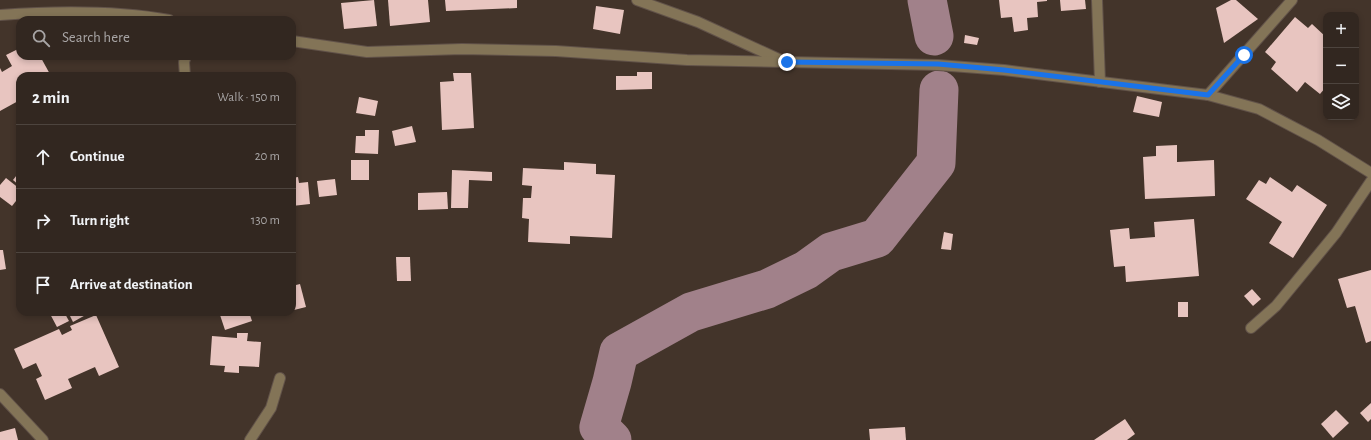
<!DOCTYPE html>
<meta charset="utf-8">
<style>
:root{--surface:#322720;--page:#3a2f29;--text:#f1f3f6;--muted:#a8a5a5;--line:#4d443e}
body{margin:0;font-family:"Alegreya Sans",sans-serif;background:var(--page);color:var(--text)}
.controls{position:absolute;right:12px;top:12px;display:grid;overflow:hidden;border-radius:8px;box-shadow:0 2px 6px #0003}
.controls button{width:36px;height:36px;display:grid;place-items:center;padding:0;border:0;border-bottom:1px solid var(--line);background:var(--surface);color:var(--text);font:20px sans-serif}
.stop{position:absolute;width:12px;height:12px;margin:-9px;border:3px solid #1a73e8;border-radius:50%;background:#fff}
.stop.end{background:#1a73e8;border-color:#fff;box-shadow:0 1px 4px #0008}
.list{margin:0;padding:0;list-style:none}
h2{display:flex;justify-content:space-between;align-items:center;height:52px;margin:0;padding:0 16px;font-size:17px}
h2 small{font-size:13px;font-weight:400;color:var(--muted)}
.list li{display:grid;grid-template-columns:26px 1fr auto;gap:12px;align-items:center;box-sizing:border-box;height:64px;padding:0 16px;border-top:1px solid var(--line)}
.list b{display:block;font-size:15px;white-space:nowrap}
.list em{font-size:13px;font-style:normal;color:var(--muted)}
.icon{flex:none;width:22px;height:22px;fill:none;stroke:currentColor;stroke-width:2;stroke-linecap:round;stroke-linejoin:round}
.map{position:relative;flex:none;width:1371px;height:440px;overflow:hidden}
.search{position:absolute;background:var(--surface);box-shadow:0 2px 6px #0003;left:16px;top:16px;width:280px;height:44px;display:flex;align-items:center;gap:10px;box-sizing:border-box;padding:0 14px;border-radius:12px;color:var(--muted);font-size:15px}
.panel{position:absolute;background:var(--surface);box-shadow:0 2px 6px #0003;left:16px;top:72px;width:280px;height:244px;border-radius:12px}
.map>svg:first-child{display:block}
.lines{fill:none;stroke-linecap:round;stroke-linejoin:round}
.river{stroke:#a1818a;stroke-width:39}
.building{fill:#e8c5c0}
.service-casing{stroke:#615249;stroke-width:12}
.minor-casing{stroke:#615249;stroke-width:12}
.service{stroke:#837457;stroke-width:10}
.minor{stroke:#837457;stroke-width:10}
.route{stroke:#1a73e8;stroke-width:5}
</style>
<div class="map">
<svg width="1371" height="440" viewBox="0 0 1371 440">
<rect width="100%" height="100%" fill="#43342a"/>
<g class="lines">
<!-- river -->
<g class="river">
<path d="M927,0L934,36"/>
<path d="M612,440L599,427L612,382L619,352L691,312L767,289L806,270L831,252L877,238L936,163L939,90"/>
</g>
</g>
<!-- building -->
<g class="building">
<path d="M374,0L377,26L344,29L341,3Z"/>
<path d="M388,0H428L430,22L390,26Z"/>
<path d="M445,0H517V8L446,11Z"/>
<path d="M999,0H1047V1L1037,2L1038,17L1027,18L1028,30L1014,32L1012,17L1001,18Z"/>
<path d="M1060,0H1085L1086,9L1061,11Z"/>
<path d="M1231,0H1236L1258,19L1224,43L1216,8Z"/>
<path d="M596,6L624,10L620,34L593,29Z"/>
<path d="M1295,17L1308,28L1312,24L1326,37V87L1320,94L1305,82L1297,92L1271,69L1276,62L1265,52Z"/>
<path d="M965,35L979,38L977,45L964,43Z"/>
<path d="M20,48V56H40L51,76H20V100L0,111V68L2,72L12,66L6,55Z"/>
<path d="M637,72H652V89L616,90V76H637Z"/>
<path d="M453,73H471L474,128L442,130L440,82L454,81Z"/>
<path d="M1137,96L1162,102L1159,117L1133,112Z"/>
<path d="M359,97L378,101L375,116L356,113Z"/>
<path d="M412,126L416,142L395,146L392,131Z"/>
<path d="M365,130H379L378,154L355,153L356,136H365Z"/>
<path d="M1177,145V162L1214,160L1215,196L1145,199L1143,157L1156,156V146Z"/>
<rect x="351" y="160" width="18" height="20"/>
<path d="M564,162L596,164V174L615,175L612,238L570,236V244L528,242L529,219L522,218L523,198H531L532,186L522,185L523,168L564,170Z"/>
<path d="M452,170L492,172V181L469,180L468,208H451Z"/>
<path d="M20,171V186L13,180Z"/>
<path d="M298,177L299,183L308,182L310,204L292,206V178Z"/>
<path d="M1270,177L1292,192L1297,185L1327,205L1293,258L1269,243L1282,222L1246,199L1259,180L1266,184Z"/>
<path d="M6,178L20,189V196L12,206L0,197V185Z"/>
<path d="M335,179L337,195L319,197L317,181Z"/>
<path d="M447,192L448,209L418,210V193Z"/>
<path d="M1194,219L1199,276L1126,282L1125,266L1114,267L1110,230L1129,228L1130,239L1155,237L1154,222Z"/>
<path d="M944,232L953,234L951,250L941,249Z"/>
<path d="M0,250H3L6,269L0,270Z"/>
<path d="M396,257H410L411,281H397Z"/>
<path d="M1371,270V341L1366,343L1355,306L1347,308L1338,279Z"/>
<path d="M300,284L306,307L294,310L292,301V286Z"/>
<path d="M1252,289L1261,299L1253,306L1244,296Z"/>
<rect x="1178" y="302" width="10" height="15"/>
<path d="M49,312H64L69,321L57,327Z"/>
<path d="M68,312H91L73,322Z"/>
<path d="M229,312H249L252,321L225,330L220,315Z"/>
<path d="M96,315L119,367L99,376L95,367L68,379L72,388L45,400L36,379L42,376L36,363L23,369L14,349L59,329L62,335L72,330L70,326Z"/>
<path d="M237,333H248L247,341L261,342L259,367L239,366V373L224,372L225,366L210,365L212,336L237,338Z"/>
<path d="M1371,403V419L1368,422L1360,413Z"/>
<path d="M1336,410L1349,423L1333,438L1321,424Z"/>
<path d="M1125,419L1135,434L1127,440H1094Z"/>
<path d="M905,427L906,440H870L869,429Z"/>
<path d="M15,428L18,440H0V432Z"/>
</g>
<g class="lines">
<!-- service casing -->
<g class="service-casing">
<g id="service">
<path d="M1097,0L1100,82"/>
<path d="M1251,328L1276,306L1336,233L1371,181"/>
</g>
</g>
<!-- minor casing -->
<g class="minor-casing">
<g id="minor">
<path d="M637,0L698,22L783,61"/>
<path d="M0,15C56,11 114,10 169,20"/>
<path d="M292,41L367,52L462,49L556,51L687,60L938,65L1004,70L1208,95L1259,109L1318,140L1371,173"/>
<path d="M185,76L184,62L186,56"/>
<path d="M1208,95L1292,0"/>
<path d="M0,394L43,440"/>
<path d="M250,440L271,408L280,378"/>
</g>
</g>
<!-- service -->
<use href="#service" class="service"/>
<!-- minor -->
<use href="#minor" class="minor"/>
</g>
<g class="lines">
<!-- route -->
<path class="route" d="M787,62L938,64L1004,70L1208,95L1244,55"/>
</g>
</svg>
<div class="controls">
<button>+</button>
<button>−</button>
<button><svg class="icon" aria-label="layers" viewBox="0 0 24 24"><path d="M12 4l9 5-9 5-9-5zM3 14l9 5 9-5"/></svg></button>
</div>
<div class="stop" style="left:1244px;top:55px"></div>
<div class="stop end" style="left:787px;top:62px"></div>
<div class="search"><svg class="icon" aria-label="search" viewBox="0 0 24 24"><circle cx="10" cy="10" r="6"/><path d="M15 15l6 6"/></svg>Search here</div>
<section class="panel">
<h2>2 min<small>Walk · 150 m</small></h2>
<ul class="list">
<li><svg class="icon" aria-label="ahead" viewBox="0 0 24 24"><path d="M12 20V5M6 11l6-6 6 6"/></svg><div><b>Continue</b></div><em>20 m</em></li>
<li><svg class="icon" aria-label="right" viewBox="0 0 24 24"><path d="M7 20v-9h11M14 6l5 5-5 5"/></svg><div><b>Turn right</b></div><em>130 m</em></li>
<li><svg class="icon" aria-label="arrive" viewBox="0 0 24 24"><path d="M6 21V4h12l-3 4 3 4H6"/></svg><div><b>Arrive at destination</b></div></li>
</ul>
</section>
</div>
